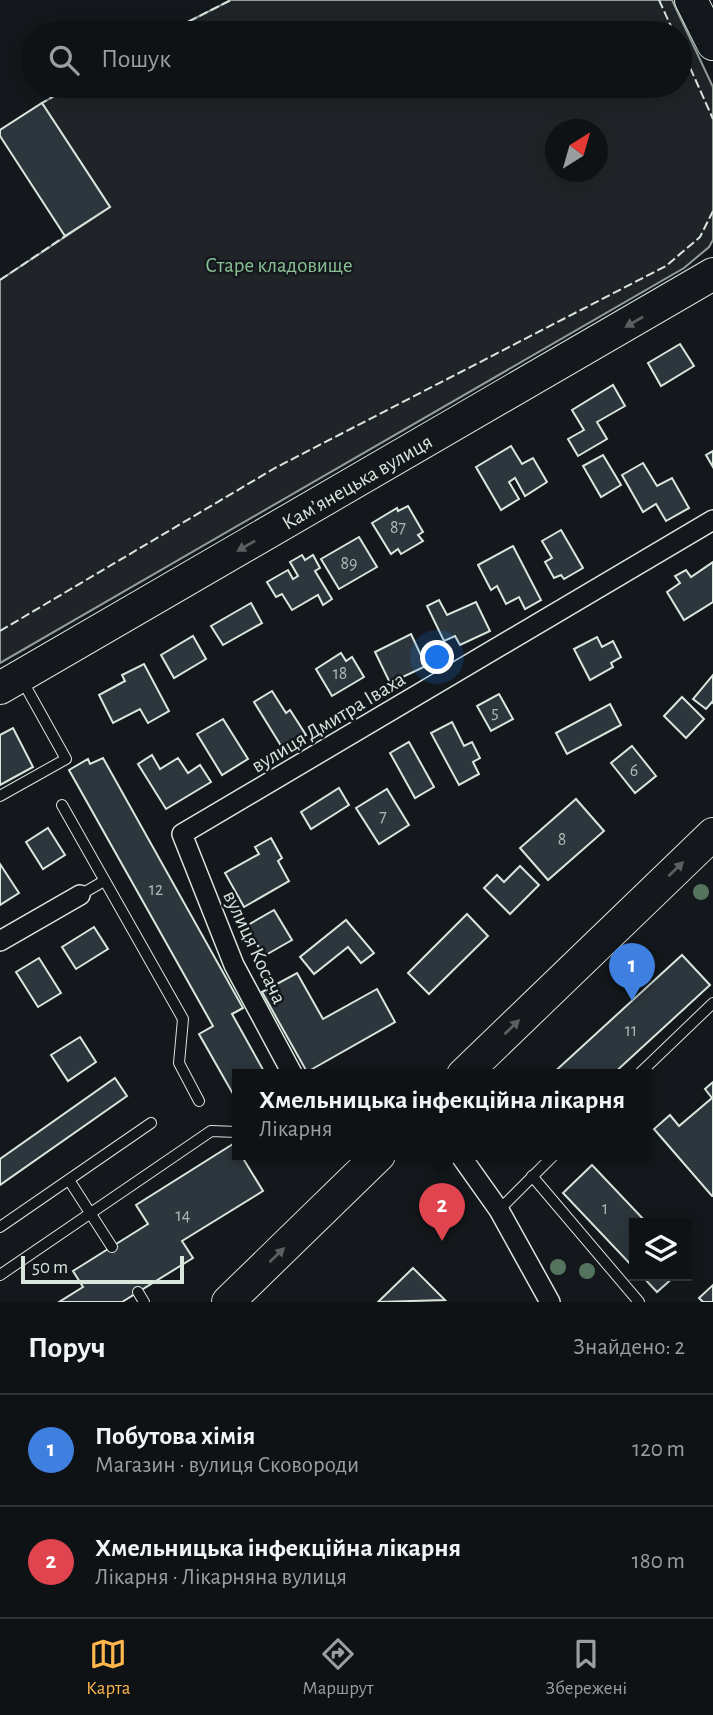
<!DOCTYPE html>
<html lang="uk">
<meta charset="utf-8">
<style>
:root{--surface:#0f1215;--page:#181b1e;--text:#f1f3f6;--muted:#9b9ea0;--line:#2f3234;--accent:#ffb74d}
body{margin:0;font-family:"Alegreya Sans",sans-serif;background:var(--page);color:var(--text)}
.controls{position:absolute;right:21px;bottom:21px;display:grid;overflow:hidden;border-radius:0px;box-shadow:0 4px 18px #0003}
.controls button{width:63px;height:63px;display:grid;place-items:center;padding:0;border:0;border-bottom:2px solid var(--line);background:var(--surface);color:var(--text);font:35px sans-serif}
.compass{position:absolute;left:545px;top:119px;width:63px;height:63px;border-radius:50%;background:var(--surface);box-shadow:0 4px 18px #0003;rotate:37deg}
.scale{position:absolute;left:21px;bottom:18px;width:163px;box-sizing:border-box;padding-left:7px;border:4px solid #d8e6dc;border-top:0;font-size:19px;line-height:24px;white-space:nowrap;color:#d8e6dc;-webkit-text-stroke:5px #14181c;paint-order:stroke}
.you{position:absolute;left:438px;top:658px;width:24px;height:24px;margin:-18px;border:5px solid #fff;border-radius:50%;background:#1a73e8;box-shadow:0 0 0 10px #1a73e833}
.badge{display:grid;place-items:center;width:46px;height:46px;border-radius:50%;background:var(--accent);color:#fff;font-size:23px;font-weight:700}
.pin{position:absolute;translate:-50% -58px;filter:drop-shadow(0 2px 4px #0008)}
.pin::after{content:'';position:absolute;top:37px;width:24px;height:21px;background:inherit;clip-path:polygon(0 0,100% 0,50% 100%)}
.popup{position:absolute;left:232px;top:1069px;width:420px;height:91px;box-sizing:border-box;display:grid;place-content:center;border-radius:0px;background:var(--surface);filter:drop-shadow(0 2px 5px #0005);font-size:23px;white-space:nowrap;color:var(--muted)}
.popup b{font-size:26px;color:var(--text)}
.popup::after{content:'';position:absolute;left:50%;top:100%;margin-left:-14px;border:14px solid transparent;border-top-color:var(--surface)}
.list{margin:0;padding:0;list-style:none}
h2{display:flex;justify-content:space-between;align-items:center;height:91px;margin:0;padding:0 28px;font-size:30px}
h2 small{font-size:23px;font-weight:400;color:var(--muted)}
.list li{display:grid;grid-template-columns:46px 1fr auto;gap:21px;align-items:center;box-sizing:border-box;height:112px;padding:0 28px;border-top:2px solid var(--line)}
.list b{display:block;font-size:26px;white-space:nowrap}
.list p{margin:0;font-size:23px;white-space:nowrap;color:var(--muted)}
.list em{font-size:23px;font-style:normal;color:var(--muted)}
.icon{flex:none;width:38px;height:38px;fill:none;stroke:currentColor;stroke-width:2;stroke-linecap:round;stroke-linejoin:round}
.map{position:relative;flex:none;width:713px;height:1302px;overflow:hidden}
.search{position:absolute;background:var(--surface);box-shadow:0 4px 18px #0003;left:21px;right:21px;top:21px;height:77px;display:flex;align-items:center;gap:18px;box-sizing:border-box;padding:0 24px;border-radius:38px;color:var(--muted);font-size:26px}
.sheet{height:315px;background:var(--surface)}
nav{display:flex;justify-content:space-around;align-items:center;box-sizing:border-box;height:98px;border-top:2px solid var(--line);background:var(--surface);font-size:19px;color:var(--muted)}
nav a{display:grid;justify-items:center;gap:4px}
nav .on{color:var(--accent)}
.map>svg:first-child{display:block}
.green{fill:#202428;stroke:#939e99;stroke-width:2;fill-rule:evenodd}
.building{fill:#2c363c;stroke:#d8e6dc;stroke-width:2}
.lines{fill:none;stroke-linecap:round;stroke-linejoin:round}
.service-casing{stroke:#d8e6dc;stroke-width:12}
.minor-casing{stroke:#d8e6dc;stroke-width:22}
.primary-casing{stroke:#d8e6dc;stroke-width:34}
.service{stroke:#14181c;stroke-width:10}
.minor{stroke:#14181c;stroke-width:19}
.primary{stroke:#14181c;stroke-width:32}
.fence{stroke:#d8e6dc;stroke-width:2;stroke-dasharray:9 3.5;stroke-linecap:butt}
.tree{fill:#55745f}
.oneway{fill:#59605f}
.labels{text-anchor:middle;stroke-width:5;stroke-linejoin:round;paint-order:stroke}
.number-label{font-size:18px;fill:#adbab4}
.park-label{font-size:21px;fill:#8ac095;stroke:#14181c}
.street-label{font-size:21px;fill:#d8e6dc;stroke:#14181c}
</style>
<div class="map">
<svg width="713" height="1302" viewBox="0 0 713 1302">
<rect width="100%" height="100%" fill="#14181c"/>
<!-- green -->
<path class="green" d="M231,0H672L713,87V240L709,247L684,268L0,663V280L110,207L42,103L72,86H680V33H166ZM556,130H598V172H556Z"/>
<!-- building -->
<g class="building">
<path d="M42,103L110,207L65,236L0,136V130Z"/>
<path d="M680,344L694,366L661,386L648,363Z"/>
<path d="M613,385L625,406L597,422L607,439L578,456L568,439L584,430L572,410Z"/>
<path d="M511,446L522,464L533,458L547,482L525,496L515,478L509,482L519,499L501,510L476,467Z"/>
<path d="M713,451V467L706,455Z"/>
<path d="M603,455L621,485L601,497L583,466Z"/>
<path d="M643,463L657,486L672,478L689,508L666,521L656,504L643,512L622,475Z"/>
<path d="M408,506L423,532L418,535L423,541L401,554L398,549L391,554L372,523L397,508L398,511Z"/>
<path d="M561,530L583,568L564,579L561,575L554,578L545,562L552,558L542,541Z"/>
<path d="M359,537L377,567L339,589L321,559Z"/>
<path d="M513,546L541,600L525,609L519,597L506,604L497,586L491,590L478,565Z"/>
<path d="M302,555L305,560L313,555L320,568L315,571L332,599L323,605L318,595L292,610L282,594L276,597L267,582L288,570L293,579L298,576L290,562Z"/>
<path d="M713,562V602L684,620L667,592L680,583L675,576L686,570L691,577Z"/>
<path d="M439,600L447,615L476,602L490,631L460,645L455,636L444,641L427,606Z"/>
<path d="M251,603L262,623L223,645L211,626Z"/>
<path d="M411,634L426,666L390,683L375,652Z"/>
<path d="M193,636L206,659L174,678L161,655Z"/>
<path d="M597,637L602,647L613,641L621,657L611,663L613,667L590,680L574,649Z"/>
<path d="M341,653L346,661L352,657L364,677L332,696L316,669Z"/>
<path d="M144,664L169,711L148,723L140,709L113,723L99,695L125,681L122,675Z"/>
<path d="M713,675V703L712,702L706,709L693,699Z"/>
<path d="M272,691L286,713L290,710L306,735L283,749L254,702Z"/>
<path d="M499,694L513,719L491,731L477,706Z"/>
<path d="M682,697L704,719L686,738L664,716Z"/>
<path d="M610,704L621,725L567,754L556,733Z"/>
<path d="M223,719L248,759L222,775L197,734Z"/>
<path d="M452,722L464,746L472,742L480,758L473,762L479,774L459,785L431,733Z"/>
<path d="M13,728L33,767L0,785V735Z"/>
<path d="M409,742L434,787L415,798L390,753Z"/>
<path d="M632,746L656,776L635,793L611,763Z"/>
<path d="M152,755L160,769L178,758L188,773L200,765L211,782L166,809L138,764Z"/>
<path d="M103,758L243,1008L232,1014L266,1075H237V1101L199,1034L213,1026L69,770L88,759L90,764Z"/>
<path d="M339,788L349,805L311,829L301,812Z"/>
<path d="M387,789L409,825L379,844L356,808Z"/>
<path d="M576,799L604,831L548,880L520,848Z"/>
<path d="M48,828L65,855L43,869L26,842Z"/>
<path d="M271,838L282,858L278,861L289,881L244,907L225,873L259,854L255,847Z"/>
<path d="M0,864L19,893L0,905Z"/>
<path d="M520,866L539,885L510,914L484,888L497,875L504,882Z"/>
<path d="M274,910L292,940L264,956L246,926Z"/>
<path d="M467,914L488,936L429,994L408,973Z"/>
<path d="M346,920L374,953L361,963L348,947L314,974L300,957Z"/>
<path d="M94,927L108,949L76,969L62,947Z"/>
<path d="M682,955L710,985L612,1075H551Z"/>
<path d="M39,958L61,993L38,1007L16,972Z"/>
<path d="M297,973L323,1019L377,989L395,1022L307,1072L262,992Z"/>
<path d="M80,1037L96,1062L68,1081L51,1055Z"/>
<path d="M115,1078L127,1096L0,1185V1159Z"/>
<path d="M713,1082V1196H712L654,1129L670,1115L679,1126L712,1098L705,1089Z"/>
<path d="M233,1144L237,1155H241L263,1191L182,1241L193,1258L122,1302H59L83,1287L73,1271L148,1224L136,1205Z"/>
<path d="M592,1165L647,1223H634V1268L563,1193Z"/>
<path d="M413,1268L445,1300L378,1302Z"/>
<path d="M642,1276H675L657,1292Z"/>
<path d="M713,1285V1302H703L699,1298Z"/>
</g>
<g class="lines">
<!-- service casing -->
<g class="service-casing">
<g id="service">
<path d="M0,796L66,759L22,680"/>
<path d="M62,805L183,1019L179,1063L199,1101"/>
<path d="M80,895L104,881"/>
<path d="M638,1075L713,1003"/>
<path d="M532,1176L639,1302"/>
<path d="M69,1180L112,1247"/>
<path d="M499,1210L554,1155"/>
<path d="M0,1227L151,1123"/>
<path d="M0,1275L211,1131L237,1132"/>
<path d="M138,1292L144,1302"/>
</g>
</g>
<!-- minor casing -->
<g class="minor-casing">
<g id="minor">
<path d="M0,941L80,895"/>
<path d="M293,1075L234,965L182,834L713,520"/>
<path d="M460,1155L499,1210L550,1302"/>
</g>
</g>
<!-- primary casing -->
<g class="primary-casing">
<g id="primary">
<path d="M691,0L713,44"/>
<path d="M0,688L713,274"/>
<path d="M463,1075L713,834"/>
<path d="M228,1302L379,1155"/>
</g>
</g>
<!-- service -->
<use href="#service" class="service"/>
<!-- minor -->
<use href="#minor" class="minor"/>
<!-- primary -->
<use href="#primary" class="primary"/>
<!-- fence -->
<g class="fence">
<path d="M659,0L674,33"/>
<path d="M166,33L231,0"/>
<path d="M680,45L713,119"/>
<path d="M44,106L42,103L72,86"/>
<path d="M0,280L67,235"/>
<path d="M0,631L275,468L666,266L700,237L713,211"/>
</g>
</g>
<!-- trees -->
<g class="tree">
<circle cx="701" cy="892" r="8"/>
<circle cx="558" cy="1267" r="8"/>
<circle cx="587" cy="1271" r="8"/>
</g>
<!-- one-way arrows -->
<defs><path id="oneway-solid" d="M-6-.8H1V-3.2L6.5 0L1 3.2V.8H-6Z" transform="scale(1.75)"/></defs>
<g class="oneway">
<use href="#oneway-solid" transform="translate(634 322) rotate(150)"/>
<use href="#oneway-solid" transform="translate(246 546) rotate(150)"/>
<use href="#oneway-solid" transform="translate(676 869) rotate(-44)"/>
<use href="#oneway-solid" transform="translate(512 1027) rotate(-44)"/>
<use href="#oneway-solid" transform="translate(277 1255) rotate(-44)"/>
</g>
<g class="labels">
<!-- number labels -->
<g class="number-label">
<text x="398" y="533">87</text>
<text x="349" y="569">89</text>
<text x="340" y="679">18</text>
<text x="495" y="718">5</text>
<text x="634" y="776">6</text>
<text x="383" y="822">7</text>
<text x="562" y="845">8</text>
<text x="156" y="895">12</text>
<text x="631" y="1036">11</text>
<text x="605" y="1214">1</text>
<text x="183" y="1221">14</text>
</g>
<!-- park labels -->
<g class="park-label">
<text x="279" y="272">Старе кладовище</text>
</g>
<!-- street labels -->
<g class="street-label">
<text transform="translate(357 482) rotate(-30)" y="7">Камʼянецька вулиця</text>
<text transform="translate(328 722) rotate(-31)" y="7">вулиця Дмитра Іваха</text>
<text transform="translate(255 947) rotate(65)" y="7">вулиця Косача</text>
</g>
</g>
</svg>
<div class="controls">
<button><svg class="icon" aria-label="layers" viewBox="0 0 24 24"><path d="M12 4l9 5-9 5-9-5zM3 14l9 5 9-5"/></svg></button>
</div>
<svg class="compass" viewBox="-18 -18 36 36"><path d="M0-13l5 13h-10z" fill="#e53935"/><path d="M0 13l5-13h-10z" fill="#9b9ea0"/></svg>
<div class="scale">50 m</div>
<div class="you"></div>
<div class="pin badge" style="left:632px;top:1001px;background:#3f7fe0">1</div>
<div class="pin badge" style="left:442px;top:1241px;background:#e0444e">2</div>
<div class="popup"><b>Хмельницька інфекційна лікарня</b>Лікарня</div>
<div class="search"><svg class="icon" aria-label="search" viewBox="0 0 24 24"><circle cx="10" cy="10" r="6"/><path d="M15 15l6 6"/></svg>Пошук</div>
</div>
<section class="sheet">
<h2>Поруч<small>Знайдено: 2</small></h2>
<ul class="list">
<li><span class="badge" style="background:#3f7fe0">1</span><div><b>Побутова хімія</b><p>Магазин · вулиця Сковороди</p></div><em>120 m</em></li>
<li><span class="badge" style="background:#e0444e">2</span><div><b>Хмельницька інфекційна лікарня</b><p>Лікарня · Лікарняна вулиця</p></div><em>180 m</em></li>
</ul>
</section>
<nav>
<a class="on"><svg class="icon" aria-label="map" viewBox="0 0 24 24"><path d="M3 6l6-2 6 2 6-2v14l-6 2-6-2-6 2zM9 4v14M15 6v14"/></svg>Карта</a>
<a><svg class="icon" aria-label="directions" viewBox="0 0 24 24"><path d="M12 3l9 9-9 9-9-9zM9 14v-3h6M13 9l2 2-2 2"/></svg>Маршрут</a>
<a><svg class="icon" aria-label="saved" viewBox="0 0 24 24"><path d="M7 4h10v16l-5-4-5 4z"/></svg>Збережені</a>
</nav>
